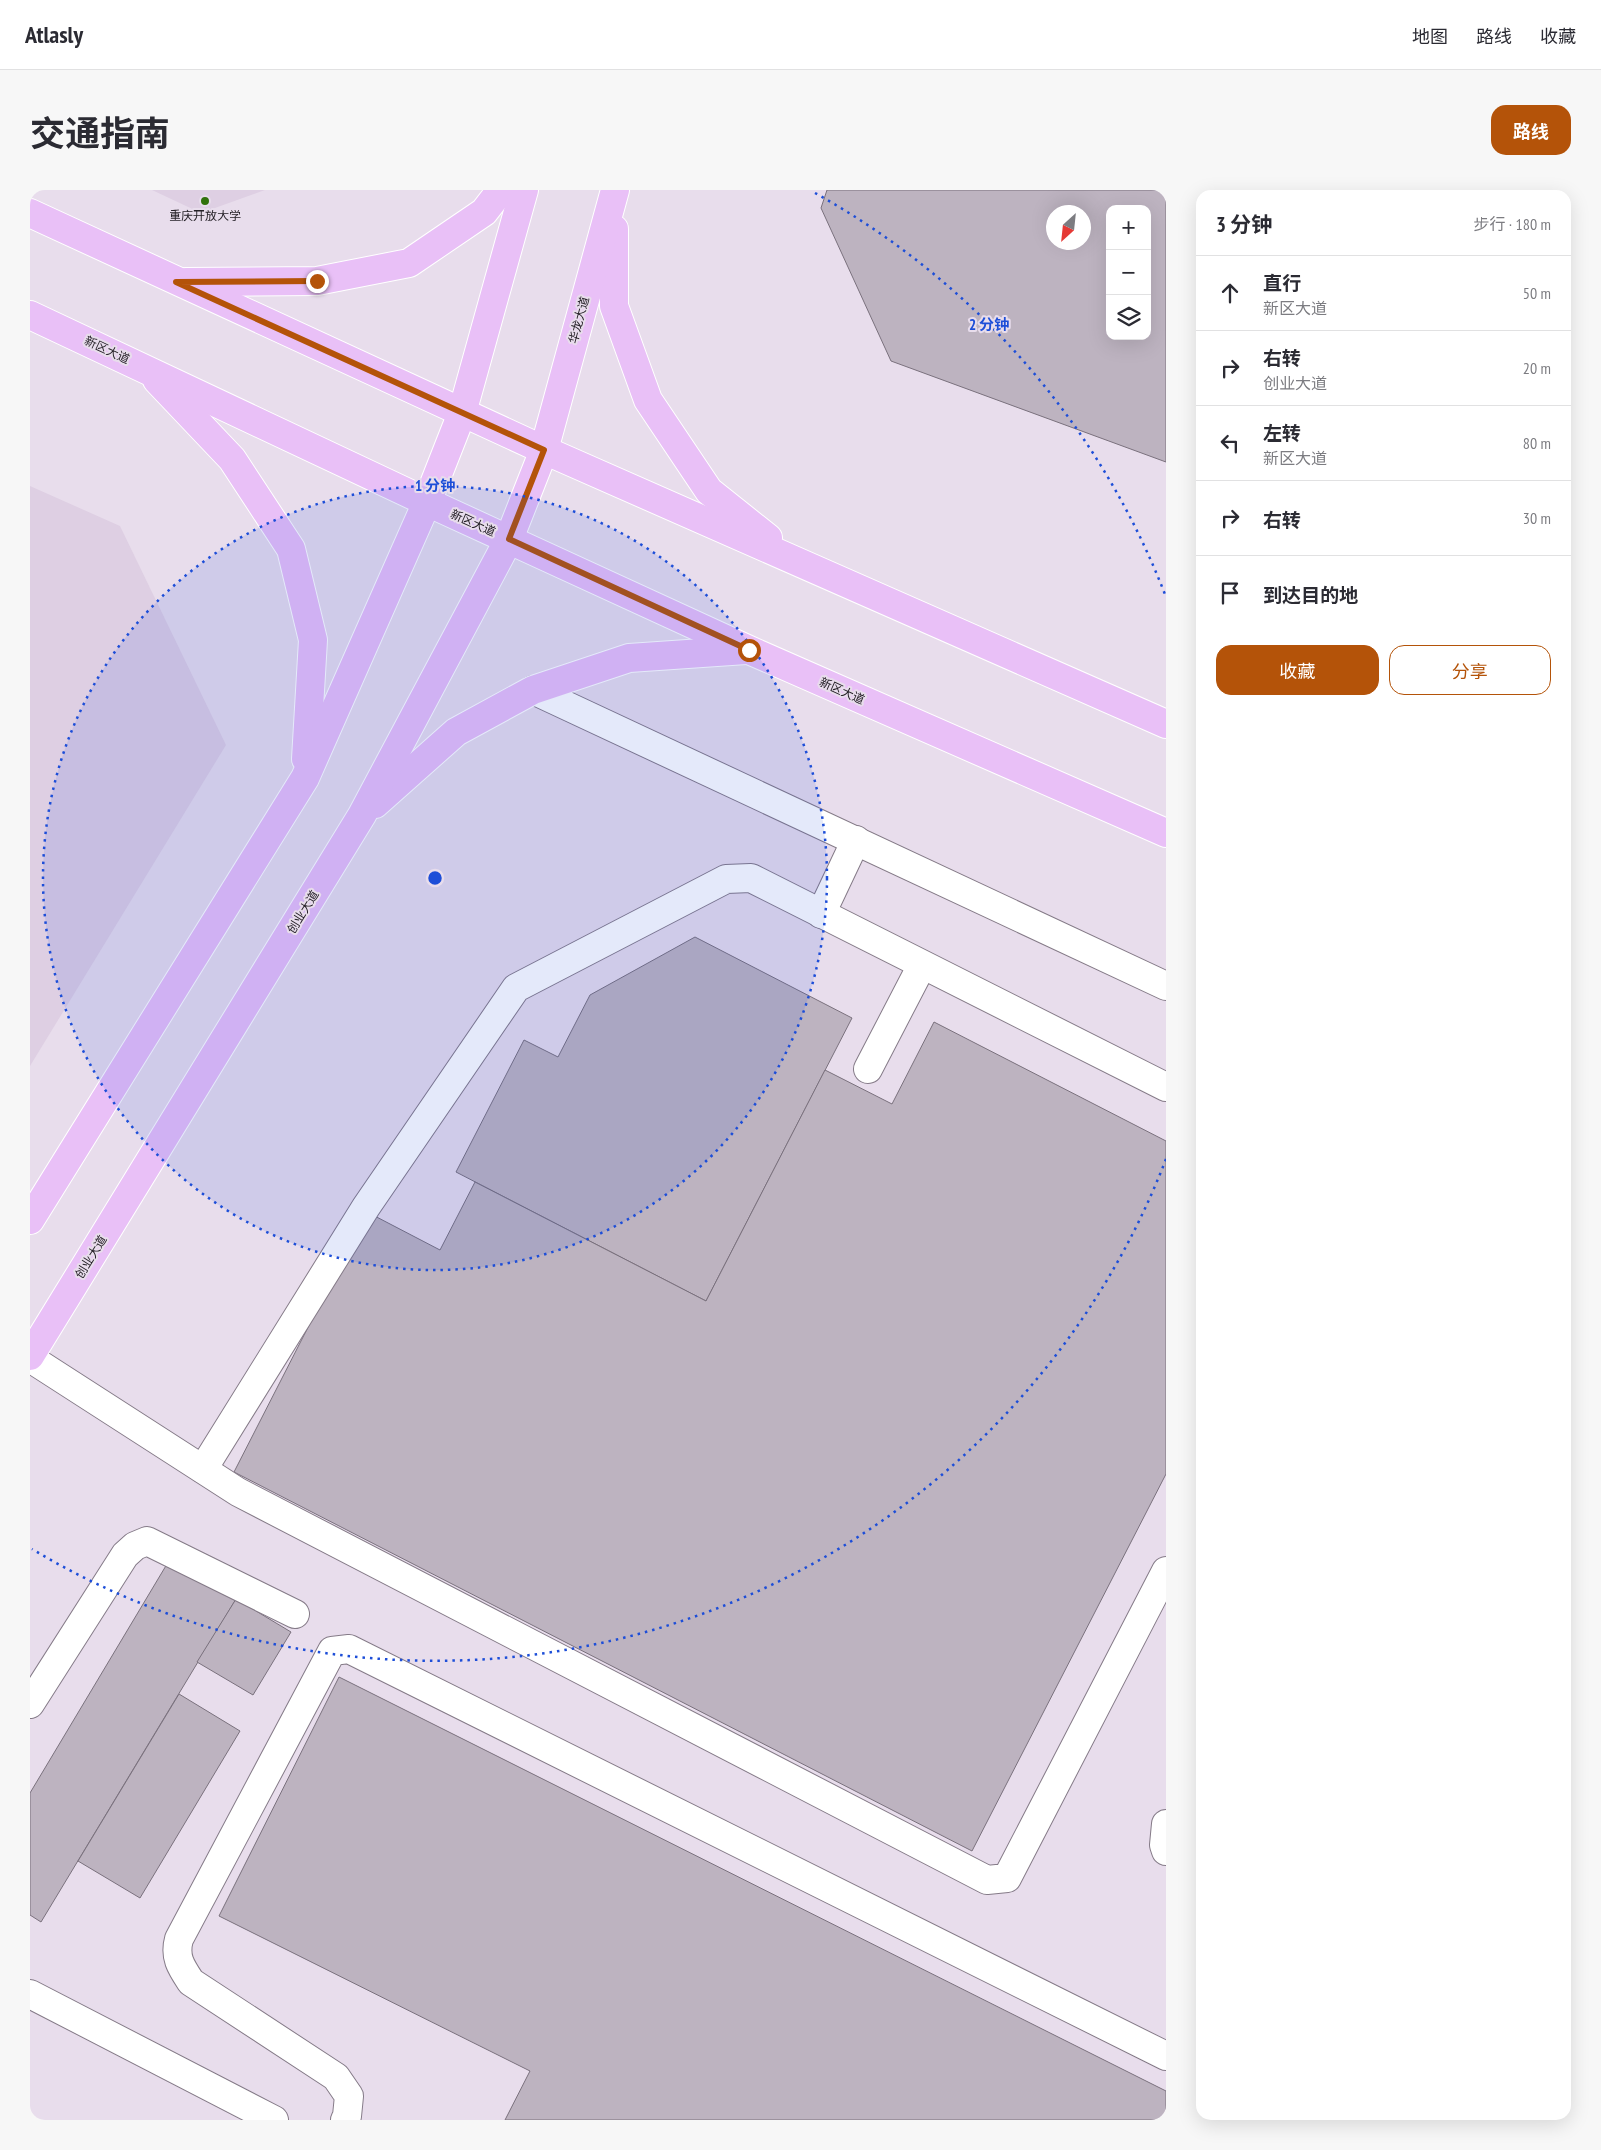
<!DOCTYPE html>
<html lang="zh">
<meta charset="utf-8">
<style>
:root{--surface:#fff;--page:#f7f7f7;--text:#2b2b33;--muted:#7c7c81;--line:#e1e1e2;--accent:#b45309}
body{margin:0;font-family:"PT Sans Narrow","Noto Sans SC",sans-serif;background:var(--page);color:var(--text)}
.controls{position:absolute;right:15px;top:15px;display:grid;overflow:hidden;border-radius:10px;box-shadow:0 5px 20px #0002}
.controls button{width:45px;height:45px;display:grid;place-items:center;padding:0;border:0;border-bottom:1px solid var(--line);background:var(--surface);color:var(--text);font:25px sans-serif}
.compass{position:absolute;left:1016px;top:15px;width:45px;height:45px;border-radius:50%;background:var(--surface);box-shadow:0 5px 20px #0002;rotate:207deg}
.stop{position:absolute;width:15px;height:15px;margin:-11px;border:4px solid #b45309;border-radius:50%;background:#fff}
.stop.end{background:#b45309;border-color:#fff;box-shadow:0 1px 5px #0008}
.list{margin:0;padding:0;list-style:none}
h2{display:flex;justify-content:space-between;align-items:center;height:65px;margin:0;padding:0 20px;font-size:21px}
h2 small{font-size:16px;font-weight:400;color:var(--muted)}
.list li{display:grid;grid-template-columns:32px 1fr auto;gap:15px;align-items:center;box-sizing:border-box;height:75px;padding:0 20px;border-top:1px solid var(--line)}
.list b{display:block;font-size:19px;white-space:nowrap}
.list p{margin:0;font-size:16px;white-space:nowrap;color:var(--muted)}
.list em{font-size:16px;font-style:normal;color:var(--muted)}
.actions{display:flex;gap:10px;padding:15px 20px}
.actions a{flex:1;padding:11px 0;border:1px solid var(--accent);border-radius:15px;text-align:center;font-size:18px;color:var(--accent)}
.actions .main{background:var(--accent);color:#fff}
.icon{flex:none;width:28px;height:28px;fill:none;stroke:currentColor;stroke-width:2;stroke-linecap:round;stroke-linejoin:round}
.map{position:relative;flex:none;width:1136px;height:1930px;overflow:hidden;border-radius:15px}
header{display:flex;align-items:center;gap:30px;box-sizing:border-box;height:70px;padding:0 25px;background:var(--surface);border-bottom:1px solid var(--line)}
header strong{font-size:24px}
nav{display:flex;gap:28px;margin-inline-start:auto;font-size:18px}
.intro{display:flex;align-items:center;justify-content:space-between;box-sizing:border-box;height:120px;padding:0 30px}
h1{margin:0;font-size:35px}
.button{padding:12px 22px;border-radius:15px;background:var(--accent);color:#fff;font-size:18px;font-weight:700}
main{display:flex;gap:30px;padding:0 30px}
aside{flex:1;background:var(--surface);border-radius:15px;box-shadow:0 5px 20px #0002}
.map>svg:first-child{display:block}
.built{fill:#decfe3}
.building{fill:#bdb3c0;stroke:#7a717d;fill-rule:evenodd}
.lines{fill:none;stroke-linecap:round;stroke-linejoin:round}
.minor-casing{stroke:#857b88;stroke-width:30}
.major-casing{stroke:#fff;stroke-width:30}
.minor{stroke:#fff;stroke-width:28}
.major{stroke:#e9c0f7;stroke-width:28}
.route{stroke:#b45309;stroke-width:6}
.ring{fill:none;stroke:#1d4ed8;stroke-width:2.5;stroke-dasharray:2.5 5}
.poi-dot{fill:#31720c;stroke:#e8ddec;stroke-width:2}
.labels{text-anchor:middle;stroke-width:4;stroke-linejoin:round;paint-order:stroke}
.poi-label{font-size:12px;fill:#252127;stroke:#e8ddec}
.street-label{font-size:12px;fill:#252127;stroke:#e8ddec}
.centre{fill:#1d4ed8;stroke:#e8ddec;stroke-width:2.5}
.ring-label{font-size:15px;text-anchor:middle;font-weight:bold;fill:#1d4ed8;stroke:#e8ddec;stroke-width:4;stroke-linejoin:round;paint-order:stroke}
</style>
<header>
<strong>Atlasly</strong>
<nav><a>地图</a><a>路线</a><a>收藏</a></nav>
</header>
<div class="intro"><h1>交通指南</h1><a class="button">路线</a></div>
<main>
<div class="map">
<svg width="1136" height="1930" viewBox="0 0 1136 1930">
<rect width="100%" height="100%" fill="#e8ddec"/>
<!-- built -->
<g class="built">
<path d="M122,0H235L171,23Z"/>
<path d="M0,296L90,336L196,555L0,876Z"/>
</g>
<!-- building -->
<g class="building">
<path d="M797,0H1136V272L861,171L791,18ZM1080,19H1117V146H1080ZM1024,22H1054V52H1024Z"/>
<path d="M665,747L822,828L676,1111L426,982L494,850L528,867L560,805Z"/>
<path d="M904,832L1136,951V1284L942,1661L204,1282L337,1022L410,1060L445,992L676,1111L795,880L862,914Z"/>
<path d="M140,1369L206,1409L11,1732L0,1725V1603Z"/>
<path d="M206,1409L261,1442L223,1505L167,1472Z"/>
<path d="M309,1487L1136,1901V1930H475L500,1881L189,1726Z"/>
<path d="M149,1504L210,1541L110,1708L48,1671Z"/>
</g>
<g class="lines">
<!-- minor casing -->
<g class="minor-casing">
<g id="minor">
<path d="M503,500L1136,796"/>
<path d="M791,724L826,650"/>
<path d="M838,879L892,775"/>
<path d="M0,1168L208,1302L957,1690L977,1688L1136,1381"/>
<path d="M173,1279L336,1017L486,798L696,689L721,688L1136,897"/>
<path d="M0,1514L95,1365L105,1356L117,1351L265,1424"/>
<path d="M1136,1634L1134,1655L1136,1661"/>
<path d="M0,1804L244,1930"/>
<path d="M315,1930L317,1926L319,1906L306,1887L161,1792C151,1777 144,1767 149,1749L302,1461L319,1459L1136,1866"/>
</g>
</g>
<!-- major casing -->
<g class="major-casing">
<g id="major">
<path d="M0,23L514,260L1136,534"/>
<path d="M584,39V116L618,210L679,301L738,348"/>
<path d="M156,92L287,91L379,73L454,22L471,0"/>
<path d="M0,125L397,312L719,460L1136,643"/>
<path d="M127,190L202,269L261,359L283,450L276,569"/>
<path d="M345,614L426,542L503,500L599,468L716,460"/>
<path d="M0,1030L275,588L397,312L432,223L494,0"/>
<path d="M0,1166L332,625L479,349L514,260L585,0"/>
</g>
</g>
<!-- minor -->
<use href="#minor" class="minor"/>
<!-- major -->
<use href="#major" class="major"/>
</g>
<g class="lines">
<!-- route -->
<path class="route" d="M287,91L146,92L514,260L479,349L719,460"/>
</g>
<!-- distance rings -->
<circle cx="405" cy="688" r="392" fill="#1d4ed8" fill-opacity=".12"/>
<g class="ring">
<circle cx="405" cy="688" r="392"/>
<path d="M1136 969A783 783 0 0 1 2 1359M785 3A783 783 0 0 1 1136 407"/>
</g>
<!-- markers -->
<circle class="poi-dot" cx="175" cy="11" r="5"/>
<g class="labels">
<!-- poi labels -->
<g class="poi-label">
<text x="175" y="30">重庆开放大学</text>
</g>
<!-- street labels -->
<g class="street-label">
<text transform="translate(549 130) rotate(-75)" y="4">华龙大道</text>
<text transform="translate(77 160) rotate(25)" y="4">新区大道</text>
<text transform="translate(443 333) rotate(24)" y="4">新区大道</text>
<text transform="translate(812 501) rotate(24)" y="4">新区大道</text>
<text transform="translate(273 722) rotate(-58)" y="4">创业大道</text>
<text transform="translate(61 1067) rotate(-58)" y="4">创业大道</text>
</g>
</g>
<circle cx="405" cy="688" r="8" class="centre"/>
<g class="ring-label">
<text x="959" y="140">2 分钟</text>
<text x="405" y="301">1 分钟</text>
</g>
</svg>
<div class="controls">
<button>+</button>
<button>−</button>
<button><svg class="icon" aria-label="layers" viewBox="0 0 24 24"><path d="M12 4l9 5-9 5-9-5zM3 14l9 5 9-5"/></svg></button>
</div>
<svg class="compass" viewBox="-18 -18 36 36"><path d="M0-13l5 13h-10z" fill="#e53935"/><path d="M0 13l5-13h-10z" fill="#7c7c81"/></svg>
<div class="stop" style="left:719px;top:460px"></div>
<div class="stop end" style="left:287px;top:91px"></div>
</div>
<aside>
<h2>3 分钟<small>步行 · 180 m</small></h2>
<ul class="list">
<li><svg class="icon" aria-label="ahead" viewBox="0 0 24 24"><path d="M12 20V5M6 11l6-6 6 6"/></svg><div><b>直行</b><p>新区大道</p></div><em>50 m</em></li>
<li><svg class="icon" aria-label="right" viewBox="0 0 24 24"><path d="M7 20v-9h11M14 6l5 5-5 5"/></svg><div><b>右转</b><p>创业大道</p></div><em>20 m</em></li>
<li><svg class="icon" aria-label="left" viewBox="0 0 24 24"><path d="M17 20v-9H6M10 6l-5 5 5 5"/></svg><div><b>左转</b><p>新区大道</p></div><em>80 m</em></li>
<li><svg class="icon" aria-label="right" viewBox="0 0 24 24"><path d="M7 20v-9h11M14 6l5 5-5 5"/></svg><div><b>右转</b></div><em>30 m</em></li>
<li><svg class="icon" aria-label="arrive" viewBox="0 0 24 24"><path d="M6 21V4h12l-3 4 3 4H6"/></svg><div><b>到达目的地</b></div></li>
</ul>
<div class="actions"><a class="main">收藏</a><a>分享</a></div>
</aside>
</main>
